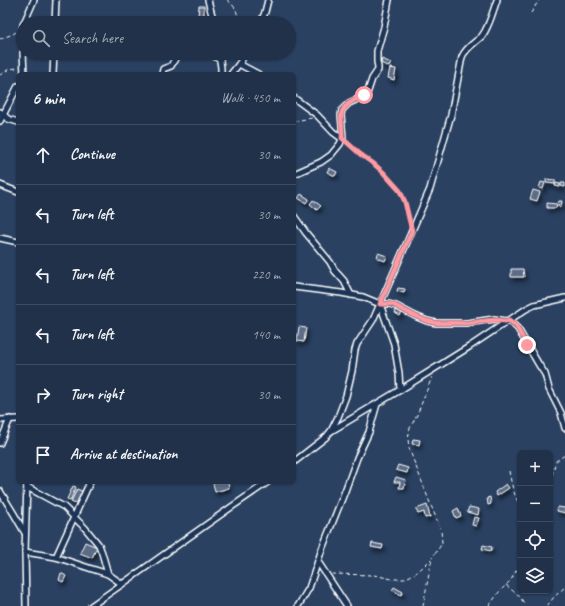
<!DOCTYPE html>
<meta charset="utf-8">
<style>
:root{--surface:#203149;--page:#2d3d53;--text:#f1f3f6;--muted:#a2a9b4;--line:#3d4c61}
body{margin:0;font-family:Caveat,sans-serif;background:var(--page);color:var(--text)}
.controls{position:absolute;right:12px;bottom:12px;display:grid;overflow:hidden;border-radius:6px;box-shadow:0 1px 3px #0004}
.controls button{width:36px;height:36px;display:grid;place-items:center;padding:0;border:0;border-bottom:1px solid var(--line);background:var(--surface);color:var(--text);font:20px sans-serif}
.stop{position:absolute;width:12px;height:12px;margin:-9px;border:3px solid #ff9aa2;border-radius:50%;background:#fff}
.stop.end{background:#ff9aa2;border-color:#fff;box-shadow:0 1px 4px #0008}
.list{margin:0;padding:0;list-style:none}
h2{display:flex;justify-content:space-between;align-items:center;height:52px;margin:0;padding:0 16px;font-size:17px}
h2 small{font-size:13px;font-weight:400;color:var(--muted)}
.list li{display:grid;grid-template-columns:26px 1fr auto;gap:12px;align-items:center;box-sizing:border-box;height:60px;padding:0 16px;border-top:1px solid var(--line)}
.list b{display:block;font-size:15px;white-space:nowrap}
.list em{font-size:13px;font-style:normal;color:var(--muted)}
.icon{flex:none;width:22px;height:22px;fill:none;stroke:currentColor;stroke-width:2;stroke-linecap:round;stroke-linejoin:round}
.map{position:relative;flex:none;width:565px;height:606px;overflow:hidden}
.search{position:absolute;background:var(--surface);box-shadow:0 1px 3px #0004;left:16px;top:16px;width:280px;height:44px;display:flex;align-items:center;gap:10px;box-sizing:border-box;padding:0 14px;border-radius:22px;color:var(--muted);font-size:15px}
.panel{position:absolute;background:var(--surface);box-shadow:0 1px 3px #0004;left:16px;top:72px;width:280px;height:412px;border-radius:6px}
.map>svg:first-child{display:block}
.building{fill:#5b6c86;stroke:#fff;filter:url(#shadow)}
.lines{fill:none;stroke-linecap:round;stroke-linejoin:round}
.street-casing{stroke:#fff;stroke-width:8}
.path{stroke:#fff;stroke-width:1;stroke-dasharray:4 3;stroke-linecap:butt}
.street{stroke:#1d3557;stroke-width:5}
.route{stroke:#ff9aa2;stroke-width:5}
</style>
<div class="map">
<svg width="565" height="606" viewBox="0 0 565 606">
<defs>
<filter id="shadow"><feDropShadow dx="2" dy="3.5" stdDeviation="2" flood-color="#0009"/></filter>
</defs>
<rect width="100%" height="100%" fill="#2a4161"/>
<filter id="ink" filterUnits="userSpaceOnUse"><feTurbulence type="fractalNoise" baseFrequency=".025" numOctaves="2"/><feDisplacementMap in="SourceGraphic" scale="8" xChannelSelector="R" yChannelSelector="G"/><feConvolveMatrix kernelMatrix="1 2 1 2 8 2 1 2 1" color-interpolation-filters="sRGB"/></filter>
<g filter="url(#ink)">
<!-- building -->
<g class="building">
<path d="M199,6H204V17L198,16Z"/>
<path d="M382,59L391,63L389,67L381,63Z"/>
<path d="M390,68L396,69L394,80L388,78Z"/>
<path d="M329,168L337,172L335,176L327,172Z"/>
<path d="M546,179L555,180V184L546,183Z"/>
<path d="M541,182L545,183L543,189L539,188Z"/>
<path d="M556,183L560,184V187L555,186Z"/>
<path d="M561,183H565V187L561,186Z"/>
<path d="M533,190L540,192L537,201L530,199Z"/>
<path d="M301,194L309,199L306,203L298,198Z"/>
<path d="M313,200L321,206L317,210L310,204Z"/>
<path d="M559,201H562L561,207L558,206Z"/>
<path d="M547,203L557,204L556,208H547Z"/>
<path d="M378,253L387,256L385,261L377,258Z"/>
<path d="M511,269H523L524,277H511Z"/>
<path d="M398,288L405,289L404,293L397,291Z"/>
<path d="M396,309L402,312L400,316L395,313Z"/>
<path d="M299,327L306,328L304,342L297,341Z"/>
<path d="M413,439L420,440L419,445L412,444Z"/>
<path d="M398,465L408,468L407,473L396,470Z"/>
<path d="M396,477L406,480L404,488H399L400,482H394Z"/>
<path d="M215,482H228L229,488L215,492L213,483Z"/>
<path d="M506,484L509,488L497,496L495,492Z"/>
<path d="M73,486L76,487L70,501L67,499Z"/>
<path d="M77,489L84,492L78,505L71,502Z"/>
<path d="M490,497L491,504L488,505L487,498Z"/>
<path d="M427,505L430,517L425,518L424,512L418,514L416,509Z"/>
<path d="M469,507L479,509L478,515L467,512Z"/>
<path d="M558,507L565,508V513L557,511Z"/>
<path d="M458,508L461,516L456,518L453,511Z"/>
<path d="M474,517L479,518L476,526L472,525Z"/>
<path d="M85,542L97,547L92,558L80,553Z"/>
<path d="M372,543L383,545L382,549L371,547Z"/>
<path d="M483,545L492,547L491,551L482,549Z"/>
<path d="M61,573L66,576L63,582L59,580Z"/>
<path d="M394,587L403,592L401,595L392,590Z"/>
</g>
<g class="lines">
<!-- street casing -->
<g class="street-casing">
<g id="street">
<path d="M208,0L214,23"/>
<path d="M24,23L34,0"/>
<path d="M55,23L56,0"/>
<path d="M261,23L265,12L268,0"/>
<path d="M23,25L22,32L23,44"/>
<path d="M23,53L24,74"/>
<path d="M210,53L220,60"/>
<path d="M219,53L221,68V74"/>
<path d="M239,64L258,74"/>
<path d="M53,74L54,53"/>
<path d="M162,74L163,69L171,66L178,53"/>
<path d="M231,74L239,64L246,53"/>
<path d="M294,98L317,115L333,132L341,138H342"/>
<path d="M0,112L8,119L18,122"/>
<path d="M0,121L18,86"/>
<path d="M294,174L321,162L331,155L340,144L343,137L341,115L342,110L349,103L360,98L368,91L372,79L378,70V67L377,62V51L384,27L389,0"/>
<path d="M0,185L18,192"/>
<path d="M294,216L306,233L330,262L335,271L344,281L351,295"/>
<path d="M0,238L18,242"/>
<path d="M294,287L341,293L363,297L380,304H389L396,306L415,316L427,321L436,323H467L494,319L506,321L509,320L518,329L539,365L545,374L549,389L561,413L565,428"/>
<path d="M380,304L394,344L399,373L400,390"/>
<path d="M0,420L18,419"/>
<path d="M331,431L338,417L346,396L352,371L355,350L357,344L373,320L408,240L430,189L451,115L462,57C466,47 475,43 482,36C489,27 493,11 497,0"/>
<path d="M0,443L10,419"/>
<path d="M294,462L326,437L331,431L400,390L469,347L526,309L534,305L565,298"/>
<path d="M27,487L64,507L85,528L99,545L102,553L108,574"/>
<path d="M0,491L14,514L25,533"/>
<path d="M25,552L56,557L89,568L108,574L122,584"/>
<path d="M56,557L90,482"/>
<path d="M318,562L347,606"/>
<path d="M26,606L25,552L27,482"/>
<path d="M91,606L230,508L268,482"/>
<path d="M298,606L309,588L322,549L345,491L357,458L369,432L377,404"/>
</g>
</g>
<!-- path -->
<g class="path">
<path d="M227,0C235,6 239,12 237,23"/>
<path d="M531,13L539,0"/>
<path d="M0,39L13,34L16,32"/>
<path d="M0,75L9,69L17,68"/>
<path d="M294,121L312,118"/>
<path d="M348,143L360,154L374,165L383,172L400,191L405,202L410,221"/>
<path d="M509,471C511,483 514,495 520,506"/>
<path d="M550,482L556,461L565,455"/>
<path d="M332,574L374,575L392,579H404L416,573L424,566L432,558L439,548L442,543L441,530L428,498L424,487L413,459L409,448L408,439L410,428L417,415L432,377"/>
<path d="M506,585L520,597L526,606"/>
<path d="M423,606L432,558"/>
<path d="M489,606L499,592L511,580L520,564"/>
<path d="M547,606L554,597L565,587"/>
</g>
<!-- street -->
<use href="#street" class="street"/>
</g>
</g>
<g class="lines" filter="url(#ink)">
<!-- route -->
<path class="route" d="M364,95C359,98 354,100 350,103C335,112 344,125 342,138L360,154L374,164L383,172L400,191L405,202L412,231L380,304H392L415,316L427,321L436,323H467L494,320L506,321L509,320L516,326L527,345"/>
</g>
</svg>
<div class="controls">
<button>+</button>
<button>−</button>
<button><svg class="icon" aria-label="locate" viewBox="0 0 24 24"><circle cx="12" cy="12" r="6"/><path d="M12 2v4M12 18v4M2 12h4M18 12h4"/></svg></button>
<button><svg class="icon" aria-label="layers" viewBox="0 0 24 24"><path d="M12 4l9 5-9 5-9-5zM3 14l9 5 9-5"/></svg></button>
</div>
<div class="stop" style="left:364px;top:95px"></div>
<div class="stop end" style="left:527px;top:345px"></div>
<div class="search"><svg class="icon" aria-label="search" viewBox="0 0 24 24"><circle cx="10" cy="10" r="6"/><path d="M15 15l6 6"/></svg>Search here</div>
<section class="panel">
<h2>6 min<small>Walk · 450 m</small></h2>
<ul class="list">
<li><svg class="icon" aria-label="ahead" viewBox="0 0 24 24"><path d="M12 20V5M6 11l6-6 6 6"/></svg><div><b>Continue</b></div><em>30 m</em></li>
<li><svg class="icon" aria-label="left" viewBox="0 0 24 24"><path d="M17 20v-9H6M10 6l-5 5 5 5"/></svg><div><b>Turn left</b></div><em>30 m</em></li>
<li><svg class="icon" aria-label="left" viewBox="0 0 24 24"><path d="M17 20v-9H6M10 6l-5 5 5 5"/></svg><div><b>Turn left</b></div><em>220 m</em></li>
<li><svg class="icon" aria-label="left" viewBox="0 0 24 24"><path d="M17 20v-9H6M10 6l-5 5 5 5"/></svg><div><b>Turn left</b></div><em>140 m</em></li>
<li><svg class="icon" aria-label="right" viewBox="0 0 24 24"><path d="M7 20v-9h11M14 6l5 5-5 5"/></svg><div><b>Turn right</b></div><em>30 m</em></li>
<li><svg class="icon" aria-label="arrive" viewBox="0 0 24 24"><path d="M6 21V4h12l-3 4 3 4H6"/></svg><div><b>Arrive at destination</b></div></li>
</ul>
</section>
</div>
